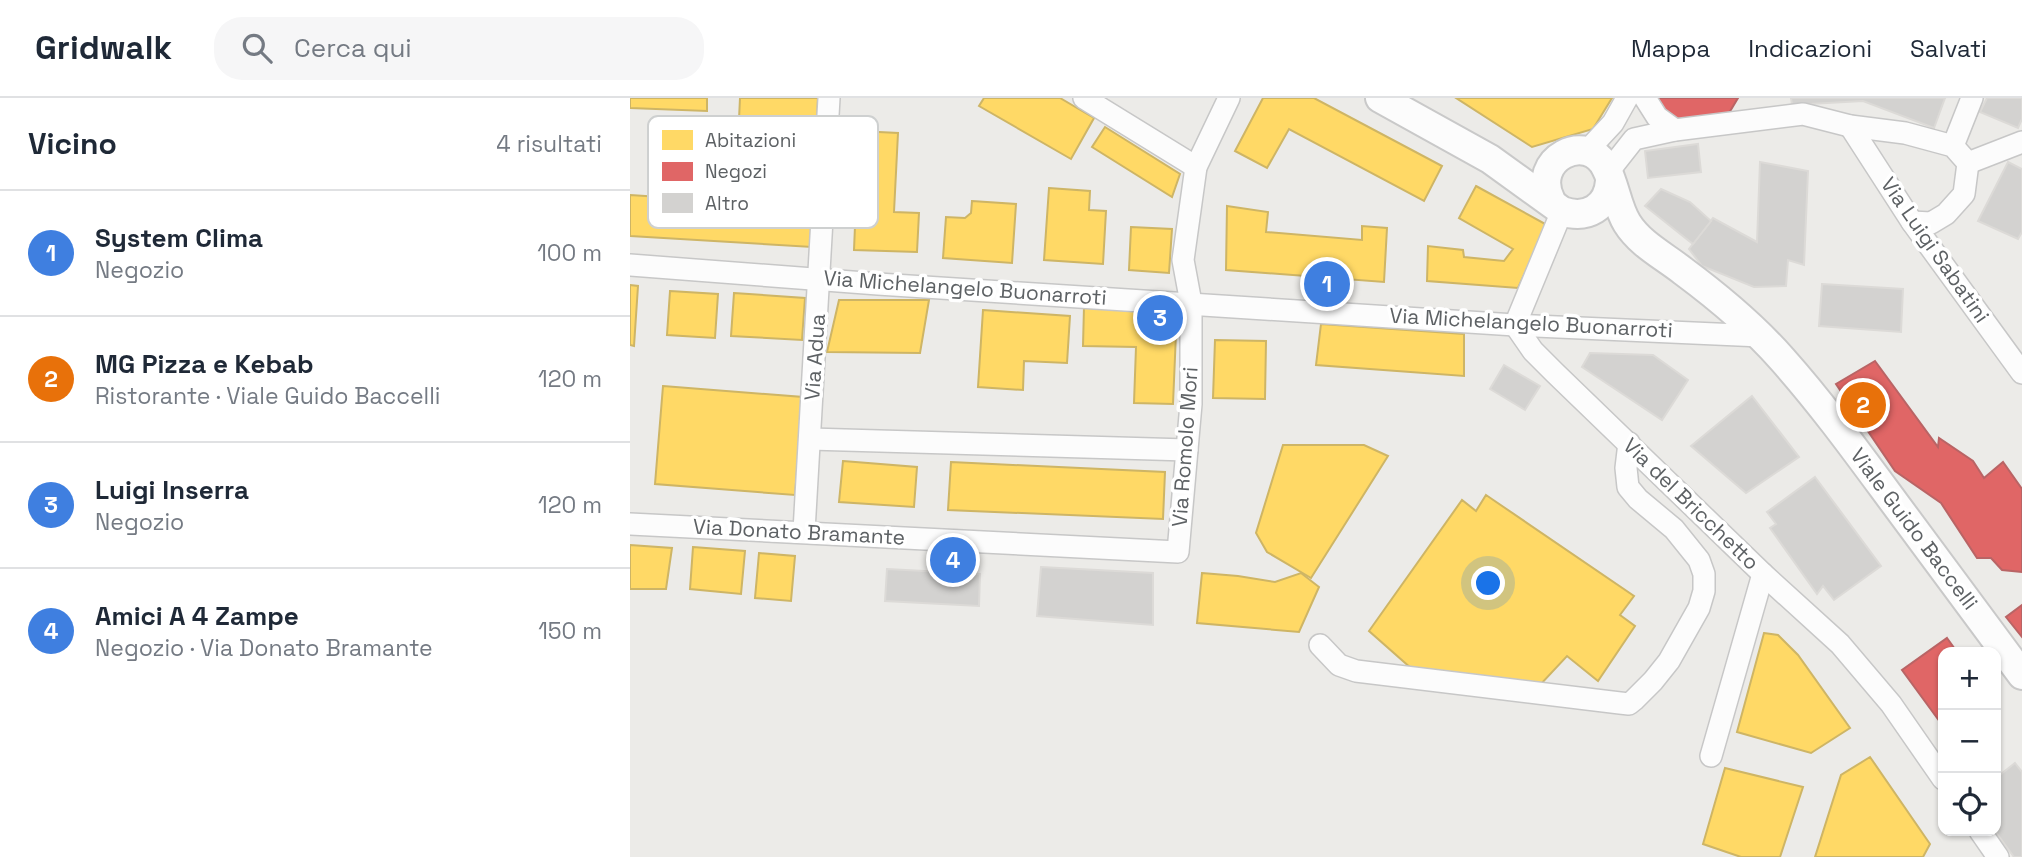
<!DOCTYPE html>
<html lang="it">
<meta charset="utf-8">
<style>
:root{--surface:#fff;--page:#f6f6f7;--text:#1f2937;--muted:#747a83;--line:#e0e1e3;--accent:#0b8043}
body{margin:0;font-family:"Space Grotesk",sans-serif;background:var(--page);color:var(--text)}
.controls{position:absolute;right:21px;bottom:21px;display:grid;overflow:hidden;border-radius:14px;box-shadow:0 2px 5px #0004}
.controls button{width:63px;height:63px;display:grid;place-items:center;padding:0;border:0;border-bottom:2px solid var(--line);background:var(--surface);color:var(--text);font:35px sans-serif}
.you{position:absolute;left:859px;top:486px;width:24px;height:24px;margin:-18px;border:5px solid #fff;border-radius:50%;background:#1a73e8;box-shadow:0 0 0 10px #1a73e833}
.badge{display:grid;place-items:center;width:46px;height:46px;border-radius:50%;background:var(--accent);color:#fff;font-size:23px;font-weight:700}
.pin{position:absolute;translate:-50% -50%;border:4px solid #fff;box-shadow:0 2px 7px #0006}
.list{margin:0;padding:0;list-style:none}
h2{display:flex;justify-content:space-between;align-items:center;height:91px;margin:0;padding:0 28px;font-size:30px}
h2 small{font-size:23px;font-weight:400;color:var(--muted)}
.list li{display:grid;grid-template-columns:46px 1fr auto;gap:21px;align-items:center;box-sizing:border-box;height:126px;padding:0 28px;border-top:2px solid var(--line)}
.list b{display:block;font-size:26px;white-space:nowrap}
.list p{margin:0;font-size:23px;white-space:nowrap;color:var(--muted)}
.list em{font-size:23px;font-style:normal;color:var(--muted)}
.icon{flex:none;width:38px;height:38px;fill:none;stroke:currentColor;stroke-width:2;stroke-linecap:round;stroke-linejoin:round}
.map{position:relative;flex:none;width:1392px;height:759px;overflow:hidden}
header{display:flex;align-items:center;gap:42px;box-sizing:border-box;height:98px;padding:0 35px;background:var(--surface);border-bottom:2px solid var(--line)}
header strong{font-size:33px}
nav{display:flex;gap:38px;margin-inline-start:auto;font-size:24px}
.search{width:490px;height:63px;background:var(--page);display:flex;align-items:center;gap:18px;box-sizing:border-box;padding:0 24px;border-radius:28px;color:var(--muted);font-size:26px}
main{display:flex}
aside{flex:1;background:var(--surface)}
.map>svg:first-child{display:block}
.homes{fill:#ffd966;stroke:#ceb565;stroke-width:2}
.shops{fill:#e06666;stroke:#b96465;stroke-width:2}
.building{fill:#d3d2d0;stroke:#dcdad7;stroke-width:2}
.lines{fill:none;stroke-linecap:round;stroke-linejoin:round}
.street-casing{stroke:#c7c7c7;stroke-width:24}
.secondary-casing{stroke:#c9c9c9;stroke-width:32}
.street{stroke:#fcfcfc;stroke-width:21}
.secondary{stroke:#fcfcfc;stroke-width:28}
.labels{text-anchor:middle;stroke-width:7;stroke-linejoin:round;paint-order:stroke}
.street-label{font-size:21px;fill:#5d6164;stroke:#fff}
.key{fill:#fff;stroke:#ced0d0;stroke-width:2}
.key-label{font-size:19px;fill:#5d6164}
</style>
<header>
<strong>Gridwalk</strong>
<div class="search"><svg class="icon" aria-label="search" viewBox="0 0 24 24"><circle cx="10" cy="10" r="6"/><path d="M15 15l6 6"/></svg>Cerca qui</div>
<nav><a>Mappa</a><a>Indicazioni</a><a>Salvati</a></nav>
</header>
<main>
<aside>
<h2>Vicino<small>4 risultati</small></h2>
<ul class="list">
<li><span class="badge" style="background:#3f7fe0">1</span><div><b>System Clima</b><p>Negozio</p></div><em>100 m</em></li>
<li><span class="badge" style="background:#e8710a">2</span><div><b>MG Pizza e Kebab</b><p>Ristorante · Viale Guido Baccelli</p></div><em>120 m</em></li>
<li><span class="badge" style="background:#3f7fe0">3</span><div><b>Luigi Inserra</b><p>Negozio</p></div><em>120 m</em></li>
<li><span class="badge" style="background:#3f7fe0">4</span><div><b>Amici A 4 Zampe</b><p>Negozio · Via Donato Bramante</p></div><em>150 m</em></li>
</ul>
</aside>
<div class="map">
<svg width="1392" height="759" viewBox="0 0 1392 759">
<rect width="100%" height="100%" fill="#ecebe8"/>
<!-- homes -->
<g class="homes">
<path d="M0,0H77V13L0,10Z"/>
<path d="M110,0H188L185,67L107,64Z"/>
<path d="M354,0H430L464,20L441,61L349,8Z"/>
<path d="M633,0H684L812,68L794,103L659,31L637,70L605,53Z"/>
<path d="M826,0H982L963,31L902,49Z"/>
<path d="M475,29L550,76L542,99L462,49Z"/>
<path d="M229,33L268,35L264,114L289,115L287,154L224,152Z"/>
<path d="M846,88L917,127L888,190L797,183L798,148L833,152L834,159L874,163L883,151L829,120Z"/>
<path d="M419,90L460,93L459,112L476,113L473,166L414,162Z"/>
<path d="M0,97L185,109L182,149L0,138Z"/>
<path d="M342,103L386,106L382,165L313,160L316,119L335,120L341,115Z"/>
<path d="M597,108L638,114L636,134L732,142V128L757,130L754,184L596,172Z"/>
<path d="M501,129L542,131L539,175L499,172Z"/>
<path d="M0,187L8,188L4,248L0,247Z"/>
<path d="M40,193L88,196L85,240L37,237Z"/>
<path d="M104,195L175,200L172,242L101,238Z"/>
<path d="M209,202H299L290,255L197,254Z"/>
<path d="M454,209L547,212L543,306L504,305L506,249L453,248Z"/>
<path d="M353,212L440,218L437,265L394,263L393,292L348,289Z"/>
<path d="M691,226L834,236V278L686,267Z"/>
<path d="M585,242L636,243L635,301L583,300Z"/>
<path d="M33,288L173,299L165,397L25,386Z"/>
<path d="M653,347H734L758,358L681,480L637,454L626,435Z"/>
<path d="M213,363L287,369L284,409L209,404Z"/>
<path d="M321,364L535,374L533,421L318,412Z"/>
<path d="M856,397L1004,498L990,517L1005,528L968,583L937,558L910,587L782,571L739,533L832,402L846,413Z"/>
<path d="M0,447L42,450L36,491H0Z"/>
<path d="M63,449L115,453L111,496L60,491Z"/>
<path d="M129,455L165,458L161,503L125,500Z"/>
<path d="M572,475L608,478L645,484L671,475L689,489L669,534L567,525Z"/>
<path d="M1134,535L1148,537L1168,557L1220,630L1181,655L1107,634Z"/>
<path d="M1240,659L1300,746L1293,759H1185L1211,677Z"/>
<path d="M1095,670L1173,689L1150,759H1111L1073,746Z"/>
</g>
<!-- shops -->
<g class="shops">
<path d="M1025,0H1108L1099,15L1046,23L1034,15Z"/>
<path d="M1245,263L1308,349L1309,340L1343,363L1354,380L1373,364L1392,391V474L1372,472L1361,460H1347L1311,405L1265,373L1206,286Z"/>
<path d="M1392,507V539L1376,519Z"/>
<path d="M1317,540L1327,554H1313V622L1310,624L1272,572Z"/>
</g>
<!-- building -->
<g class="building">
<path d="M1161,0H1315L1304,30L1233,3L1162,7Z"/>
<path d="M1357,0H1392V21L1388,30L1350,14Z"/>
<path d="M1068,46L1071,74L1018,80L1015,53Z"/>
<path d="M1130,64L1178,73L1174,167L1158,162L1156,188L1124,189L1072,168L1059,151L1083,120L1127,144Z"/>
<path d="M1378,64L1392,71V134L1388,141L1348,123Z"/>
<path d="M1031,91L1060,104L1081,123L1063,146L1015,108Z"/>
<path d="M1192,186L1273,191L1271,234L1189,228Z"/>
<path d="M960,255L1023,257L1058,282L1032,322L952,269Z"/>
<path d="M874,267L910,288L895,312L860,291Z"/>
<path d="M1122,298L1169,359L1116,395L1061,348Z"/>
<path d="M1185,379L1251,468L1204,502L1193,488L1187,496L1140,430L1146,426L1137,414Z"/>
<path d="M411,469L523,475V527L407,518Z"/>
<path d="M257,471L350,476L349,508L255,503Z"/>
<path d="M1385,665L1392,674V759H1384L1365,733L1366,680Z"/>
</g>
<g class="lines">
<!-- street casing -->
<g class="street-casing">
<g id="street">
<path d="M454,0L566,69"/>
<path d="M1015,0L1027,19L1045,32"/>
<path d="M1220,28L1282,124L1392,275"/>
<path d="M1323,48L1342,0"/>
<path d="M956,54L983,25L997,0"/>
<path d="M1338,65L1392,44"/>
<path d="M978,74L1004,41L1045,32L1173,16L1220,28L1275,35L1323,48L1338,65L1334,96L1316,116L1301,125L1282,124"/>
<path d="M0,167L248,186L885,227L1131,238"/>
<path d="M885,227L903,253L925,275L1133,476L1210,546L1261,606L1313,681"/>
<path d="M885,227L932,113"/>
<path d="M180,341L557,352"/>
<path d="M0,426L548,454L561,306V205L553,162L566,69L599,0"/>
<path d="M174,433L199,0"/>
<path d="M690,547L709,567L726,573L990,605L999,606L1004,602L1023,583L1039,563L1069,510L1074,493V476L1069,462L1044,431L1008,401L998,389L996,370L999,345"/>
<path d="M1081,658L1133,476"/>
<path d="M1350,733L1368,759"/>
</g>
</g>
<!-- secondary casing -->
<g class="secondary-casing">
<g id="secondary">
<path d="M750,0L860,61L932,113C957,122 978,109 980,83"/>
<path d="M921,103C899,61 958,32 976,70C985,87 987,109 997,125C1010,146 1034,158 1053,173C1088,199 1123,228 1152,261C1193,307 1229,357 1266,407C1308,463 1350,520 1392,577"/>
</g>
</g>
<!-- street -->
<use href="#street" class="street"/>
<!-- secondary -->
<use href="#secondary" class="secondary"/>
</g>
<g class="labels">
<!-- street labels -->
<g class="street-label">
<text transform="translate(1305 152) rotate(55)" y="7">Via Luigi Sabatini</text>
<text transform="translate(335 190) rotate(4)" y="7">Via Michelangelo Buonarroti</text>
<text transform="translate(901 225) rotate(3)" y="7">Via Michelangelo Buonarroti</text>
<text transform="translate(185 259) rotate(-86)" y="7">Via Adua</text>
<text transform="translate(555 349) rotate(-86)" y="7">Via Romolo Mori</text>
<text transform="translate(1061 406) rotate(44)" y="7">Via del Bricchetto</text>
<text transform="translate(1284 431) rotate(53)" y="7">Viale Guido Baccelli</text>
<text transform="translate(169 434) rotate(3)" y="7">Via Donato Bramante</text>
</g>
</g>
<!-- legend -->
<rect x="18" y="18" width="230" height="112" rx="10" class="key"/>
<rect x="32" y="32" width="31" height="20" fill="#ffd966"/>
<rect x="32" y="64" width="31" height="19" fill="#e06666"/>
<rect x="32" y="95" width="31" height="20" fill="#d3d2d0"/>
<g class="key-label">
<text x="75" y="49">Abitazioni</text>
<text x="75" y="80">Negozi</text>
<text x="75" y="112">Altro</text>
</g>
</svg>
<div class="controls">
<button>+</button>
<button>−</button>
<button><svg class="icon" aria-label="locate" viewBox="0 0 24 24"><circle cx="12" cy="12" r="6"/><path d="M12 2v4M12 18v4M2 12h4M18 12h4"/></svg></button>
</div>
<div class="you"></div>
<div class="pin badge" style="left:697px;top:186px;background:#3f7fe0">1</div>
<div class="pin badge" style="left:1233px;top:307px;background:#e8710a">2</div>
<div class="pin badge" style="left:530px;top:220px;background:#3f7fe0">3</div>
<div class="pin badge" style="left:323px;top:462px;background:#3f7fe0">4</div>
</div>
</main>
